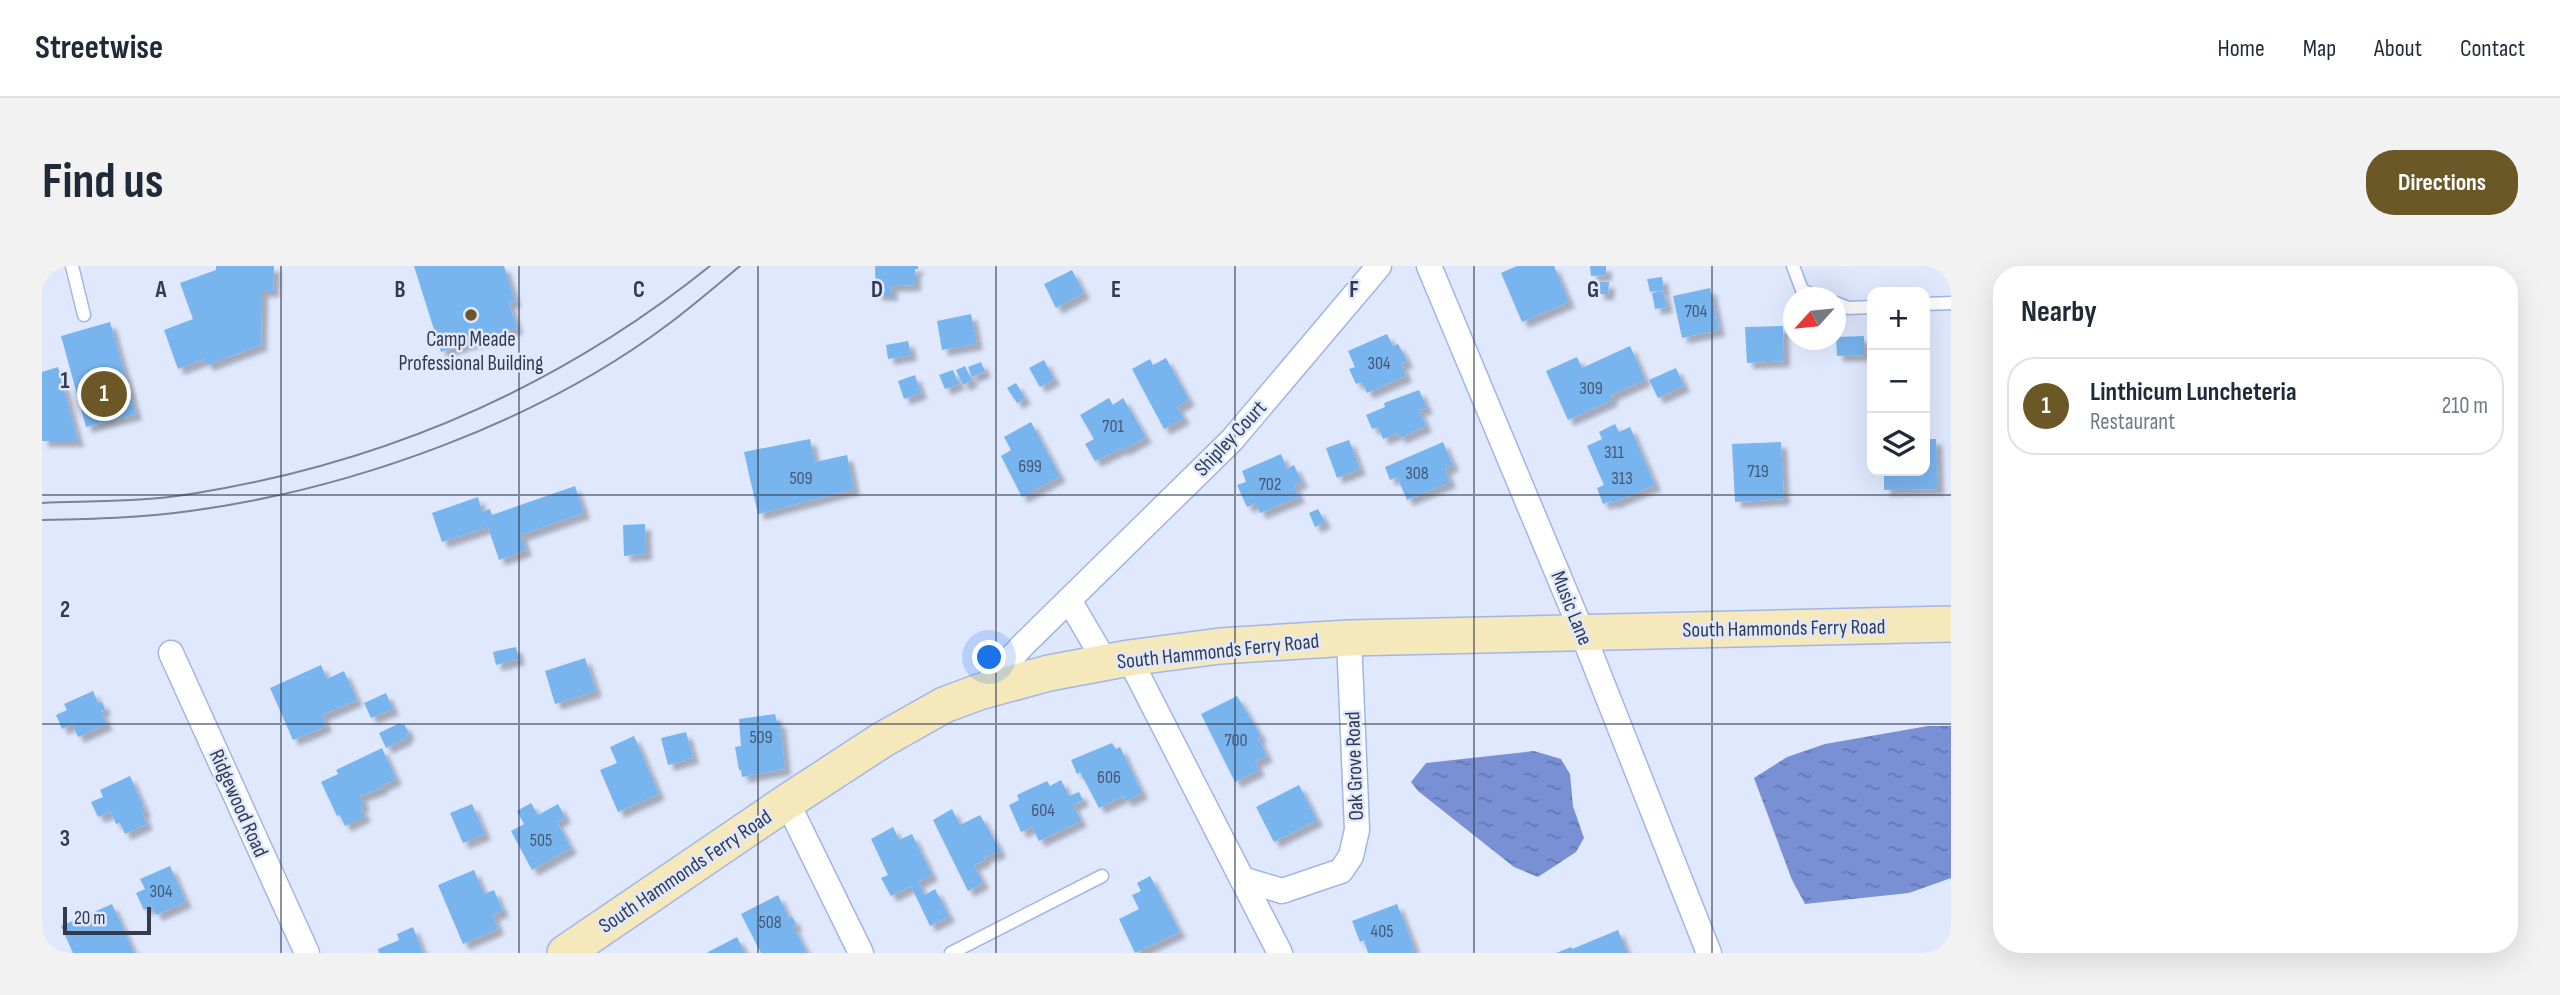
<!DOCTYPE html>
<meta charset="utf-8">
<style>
:root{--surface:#fff;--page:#f2f2f3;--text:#1f2937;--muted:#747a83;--line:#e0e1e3;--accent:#6b5826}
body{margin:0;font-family:"Sofia Sans Condensed",sans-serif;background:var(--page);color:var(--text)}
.controls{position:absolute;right:21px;top:21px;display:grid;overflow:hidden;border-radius:14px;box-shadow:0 7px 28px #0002}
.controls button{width:63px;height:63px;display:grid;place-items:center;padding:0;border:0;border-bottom:2px solid var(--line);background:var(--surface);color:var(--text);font:35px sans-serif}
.compass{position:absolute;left:1741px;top:21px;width:63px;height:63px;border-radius:50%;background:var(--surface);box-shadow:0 7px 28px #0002;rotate:243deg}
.scale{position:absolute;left:21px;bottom:18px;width:88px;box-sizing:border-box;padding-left:7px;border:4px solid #323a4f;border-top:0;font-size:19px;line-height:24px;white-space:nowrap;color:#323a4f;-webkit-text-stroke:5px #e0e8fe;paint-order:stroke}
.you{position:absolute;left:948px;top:392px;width:24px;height:24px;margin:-18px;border:5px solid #fff;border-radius:50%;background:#1a73e8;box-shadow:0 0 0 10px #1a73e833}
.badge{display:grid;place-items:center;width:46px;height:46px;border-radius:50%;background:var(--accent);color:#fff;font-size:23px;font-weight:700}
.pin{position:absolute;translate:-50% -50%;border:4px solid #fff;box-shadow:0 2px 7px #0006}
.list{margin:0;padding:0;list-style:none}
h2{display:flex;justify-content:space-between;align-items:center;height:91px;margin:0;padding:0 28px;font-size:30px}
h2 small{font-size:23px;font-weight:400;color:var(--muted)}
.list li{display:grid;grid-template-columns:46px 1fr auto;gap:21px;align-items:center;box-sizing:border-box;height:98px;margin:0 14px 14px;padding:0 14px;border:2px solid var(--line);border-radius:28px}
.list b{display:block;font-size:26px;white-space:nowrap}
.list p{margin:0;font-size:23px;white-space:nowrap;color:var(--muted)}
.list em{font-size:23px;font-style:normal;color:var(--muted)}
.icon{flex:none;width:38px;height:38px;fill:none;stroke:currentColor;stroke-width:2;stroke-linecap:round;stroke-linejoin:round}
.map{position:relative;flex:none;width:1909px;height:687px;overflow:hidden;border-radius:28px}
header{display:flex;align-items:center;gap:42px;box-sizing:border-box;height:98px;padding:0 35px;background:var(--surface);border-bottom:2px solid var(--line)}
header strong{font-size:33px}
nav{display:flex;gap:38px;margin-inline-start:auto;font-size:24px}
.intro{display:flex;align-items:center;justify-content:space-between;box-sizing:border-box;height:168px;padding:0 42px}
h1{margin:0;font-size:49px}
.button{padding:18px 32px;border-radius:28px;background:var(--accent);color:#fff;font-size:24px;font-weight:700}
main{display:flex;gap:42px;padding:0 42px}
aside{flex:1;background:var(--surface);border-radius:28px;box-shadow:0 7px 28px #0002}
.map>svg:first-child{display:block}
.water{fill:url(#water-ripples)}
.building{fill:#78b4ee;filter:url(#shadow)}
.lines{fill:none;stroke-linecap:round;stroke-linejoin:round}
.lane-casing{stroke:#a2b5e8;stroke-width:15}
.street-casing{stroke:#a2b5e8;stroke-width:27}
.secondary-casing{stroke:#a2b5e8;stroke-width:38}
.lane{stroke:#fff;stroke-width:12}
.street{stroke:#fff;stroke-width:24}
.secondary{stroke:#f5e8bb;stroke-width:35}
.tram{stroke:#7a8298;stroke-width:2}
.grid{fill:none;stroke:#323a4f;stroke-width:2;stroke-opacity:0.55}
.poi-dot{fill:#6b5826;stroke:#e0e8fe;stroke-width:2.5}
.labels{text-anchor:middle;stroke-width:5;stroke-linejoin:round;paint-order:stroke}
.number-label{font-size:18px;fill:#445877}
.poi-label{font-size:21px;fill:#323a4f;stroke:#e0e8fe}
.street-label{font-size:21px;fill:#323a4f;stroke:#e0e8fe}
.grid-label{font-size:23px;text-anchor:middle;font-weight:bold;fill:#323a4f;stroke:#e0e8fe;stroke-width:5;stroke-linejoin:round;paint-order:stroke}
</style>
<header>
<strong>Streetwise</strong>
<nav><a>Home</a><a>Map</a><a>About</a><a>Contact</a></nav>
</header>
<div class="intro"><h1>Find us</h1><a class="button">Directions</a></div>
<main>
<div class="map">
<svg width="1909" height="687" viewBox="0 0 1909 687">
<defs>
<pattern id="water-ripples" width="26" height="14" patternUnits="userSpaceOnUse" patternTransform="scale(1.75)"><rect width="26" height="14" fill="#7991d4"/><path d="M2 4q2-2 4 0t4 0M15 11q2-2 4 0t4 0" fill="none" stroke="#6477ae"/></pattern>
<filter id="shadow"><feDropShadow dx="6" dy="6" stdDeviation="2" flood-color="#0004"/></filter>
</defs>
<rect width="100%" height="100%" fill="#e0e8fe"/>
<!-- water -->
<g class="water">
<path d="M1886,460H1909V612L1867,627L1763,638L1750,614L1712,512L1745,491L1783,478Z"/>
<path d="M1492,485L1519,493L1528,508L1531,540L1542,572L1534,586L1496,611L1472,601L1376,525L1369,516L1384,497Z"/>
</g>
<!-- building -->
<g class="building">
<path d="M174,0H232L231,25H220L219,79L165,99L162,93L136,103L122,64L151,53L138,17L174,4Z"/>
<path d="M372,0H462L473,35L467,37L475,62L399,86Z"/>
<path d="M833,0H876V3H873V19L849,20L850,29H834Z"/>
<path d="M1475,0H1512L1527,36L1480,56L1459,7Z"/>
<path d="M1548,0H1564V9L1549,10Z"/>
<path d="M1030,4L1042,27L1014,42L1002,18Z"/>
<path d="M1620,11L1622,24L1608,26L1605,13Z"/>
<path d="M1556,16H1567L1566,28H1556Z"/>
<path d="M1668,22L1677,64L1640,72L1631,30Z"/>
<path d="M1621,25L1625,41L1613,43L1610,27Z"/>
<path d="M929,48L935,78L900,84L895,55Z"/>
<path d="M68,56L94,148L44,161L19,70Z"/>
<path d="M1741,60L1742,95L1705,97L1703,61Z"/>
<path d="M1345,68L1351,80L1356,78L1362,89L1365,96L1359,98L1364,110L1325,127L1320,116L1314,118L1307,103L1313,101L1306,85Z"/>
<path d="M1822,70V89L1795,90L1794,71Z"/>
<path d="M866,75L869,89L846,93L844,79Z"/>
<path d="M1588,80L1603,114L1569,129L1570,134L1526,154L1504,105L1535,91L1540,102Z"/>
<path d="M1124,92L1147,134L1135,141L1142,152L1122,163L1090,103L1108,93L1111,99Z"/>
<path d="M1002,94L1012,113L998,121L987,102Z"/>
<path d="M939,96L943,105L930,111L926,101Z"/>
<path d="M923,100L930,115L921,119L914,104Z"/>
<path d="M16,101L36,175H0V106Z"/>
<path d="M1634,102L1642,120L1616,132L1607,114Z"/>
<path d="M911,104L917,118L903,123L897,109Z"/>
<path d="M873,109L879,127L862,133L856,115Z"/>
<path d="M974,117L983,132L975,137L965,122Z"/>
<path d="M1377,124L1385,142L1377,144L1384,160L1358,172L1355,167L1341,173L1336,161L1330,163L1324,149L1343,141L1342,137Z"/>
<path d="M1067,132L1071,139L1081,132L1104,171L1081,184L1080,182L1053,195L1043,178L1052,173L1038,149Z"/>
<path d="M989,156L1018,210L980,231L959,190L969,184L962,171Z"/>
<path d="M1573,158L1577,166L1588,161L1613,219L1570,237L1569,235L1561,238L1555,222L1562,219L1545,180L1560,173L1557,166Z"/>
<path d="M768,173L773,196L805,189L812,223L716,248L702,186Z"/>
<path d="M1883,173H1894L1896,223L1842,224V205H1883Z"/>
<path d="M1307,174L1318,203L1295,212L1284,182Z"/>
<path d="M1401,176L1411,199L1403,203L1408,216L1365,234L1355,211L1348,214L1343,201Z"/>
<path d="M1739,176L1742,233L1693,236L1690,178Z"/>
<path d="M1239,188L1245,203L1252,199L1260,216L1252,219L1257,231L1218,247L1214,237L1205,241L1195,219L1204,216L1200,205Z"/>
<path d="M533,220L542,247L479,269L484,284L457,294L446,261L400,276L390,247L436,231L440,246L448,243L450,249Z"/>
<path d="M1276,243L1283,256L1273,261L1267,247Z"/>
<path d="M603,258L604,288L582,290L581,259Z"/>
<path d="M474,381L477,393L454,399L451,386Z"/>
<path d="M543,392L554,425L513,438L503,405Z"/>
<path d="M279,399L285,413L302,405L315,434L280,449L284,460L251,474L228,422Z"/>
<path d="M51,425L56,437L60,436L63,443L59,445L65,458L36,471L30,458L20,463L14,449L25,444L22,438Z"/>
<path d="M344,427L351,443L329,452L322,437Z"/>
<path d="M1195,430L1219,470L1216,472L1225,490L1213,496L1217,504L1193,516L1159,448Z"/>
<path d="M733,448L735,456H738L743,503L700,511L699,504H697L693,481L699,480L697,453Z"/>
<path d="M358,457L359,459L362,458L367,467L364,469L365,472L344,482L337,467Z"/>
<path d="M644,466L651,492L626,499L619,472Z"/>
<path d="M592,470L617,528L576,546L558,504L575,497L568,481Z"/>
<path d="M1070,477L1074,483L1078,481L1100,527L1084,535L1081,530L1057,542L1038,506L1035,508L1029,494Z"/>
<path d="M340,482L354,513L339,520L340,522L318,530L322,538L318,541L323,550L303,560L298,549L295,550L279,516L296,508L294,504Z"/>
<path d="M88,510L103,545L100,546L105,558L83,568L78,557L74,558L69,546L56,551L49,536L61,531L58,524Z"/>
<path d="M1019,514L1027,530L1037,526L1041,534L1031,539L1039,555L997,575L990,561L979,566L967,539L977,534L975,529L981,526L1005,515L1008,520Z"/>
<path d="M1257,519L1275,554L1232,576L1214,541Z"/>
<path d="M489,537L496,549L516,538L523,551L515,556L529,582L490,604L469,565L482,558L475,545Z"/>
<path d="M430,538L443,568L421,577L408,547Z"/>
<path d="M910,543L918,559L938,549L958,584L956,587L942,591L943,594L932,599L941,617L926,625L891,554Z"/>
<path d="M851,561L857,574L870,568L890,609L876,616L883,629L893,623L907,650L888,660L869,620L849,630L839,612L846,609L829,573Z"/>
<path d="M128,600L144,636L114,649L110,640L102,644L94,627L103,623L98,613Z"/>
<path d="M432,604L442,628L452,624L461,645L451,649L456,663L421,678L396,619Z"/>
<path d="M1108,610L1138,666L1093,687L1077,653L1097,643L1090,629L1099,625L1095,617Z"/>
<path d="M736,629L747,652L750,651L755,659L751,660L764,685L760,687H719L699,648Z"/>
<path d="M70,638L92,687H31L19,660Z"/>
<path d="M1355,638L1372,681L1370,682L1372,687H1326L1322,674L1318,676L1310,655Z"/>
<path d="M371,661L381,687H337L336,683L357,674L355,668Z"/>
<path d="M1576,664L1585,687H1514L1529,681L1530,683Z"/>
<path d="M695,671L703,687H665L668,685Z"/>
</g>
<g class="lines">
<!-- lane casing -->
<g class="lane-casing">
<g id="lane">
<path d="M30,0L42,49"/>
<path d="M1751,0L1760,24L1778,32"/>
<path d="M1794,37L1806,42L1830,41"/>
<path d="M1883,38L1909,37"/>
<path d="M909,687L1060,610"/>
</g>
</g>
<!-- street casing -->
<g class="street-casing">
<g id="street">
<path d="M1387,0L1540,366L1667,687"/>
<path d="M1027,334L1064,397"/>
<path d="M129,387L265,687"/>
<path d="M1087,392L1200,613L1240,625L1299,605L1309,590L1315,564L1307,372"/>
<path d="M938,425L982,378L1190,174L1337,0"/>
<path d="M745,536L819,687"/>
<path d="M1200,613L1238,687"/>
</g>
</g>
<!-- secondary casing -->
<g class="secondary-casing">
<path id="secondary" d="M523,687L745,536L840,474L902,439L937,426L1007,407L1087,392L1178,380L1307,372L1909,358"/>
</g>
<!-- lane -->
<use href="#lane" class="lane"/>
<!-- street -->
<use href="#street" class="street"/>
<!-- secondary -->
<use href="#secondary" class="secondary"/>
<!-- tram -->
<g class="tram">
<path d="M0,237C49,235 100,236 149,228C343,197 515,123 668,0"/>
<path d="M0,254C49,253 99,252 148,245C311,223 497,156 628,57C652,39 675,19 698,0"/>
</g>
</g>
<!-- grid -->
<path class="grid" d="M239,0V687M477,0V687M716,0V687M954,0V687M1193,0V687M1432,0V687M1670,0V687M0,229H1909M0,458H1909"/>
<!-- markers -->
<circle class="poi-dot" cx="429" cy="49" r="7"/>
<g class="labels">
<!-- number labels -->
<g class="number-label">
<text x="1654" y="51">704</text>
<text x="1337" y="103">304</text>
<text x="1549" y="128">309</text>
<text x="1071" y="166">701</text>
<text x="1572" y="192">311</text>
<text x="988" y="206">699</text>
<text x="1716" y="211">719</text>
<text x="1375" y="213">308</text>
<text x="759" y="218">509</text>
<text x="1580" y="218">313</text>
<text x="1228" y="224">702</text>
<text x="719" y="477">509</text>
<text x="1194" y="480">700</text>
<text x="1067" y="517">606</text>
<text x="1001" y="550">604</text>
<text x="499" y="580">505</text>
<text x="119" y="631">304</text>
<text x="728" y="662">508</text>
<text x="1340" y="671">405</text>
</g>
<!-- poi labels -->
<g class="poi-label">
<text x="429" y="80">Camp Meade<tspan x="429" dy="24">Professional Building</tspan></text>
</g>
<!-- street labels -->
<g class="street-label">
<text transform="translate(1188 172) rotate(-47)" y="7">Shipley Court</text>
<text transform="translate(1530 342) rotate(68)" y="7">Music Lane</text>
<text transform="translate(1742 362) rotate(-1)" y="7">South Hammonds Ferry Road</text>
<text transform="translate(1176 385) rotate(-6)" y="7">South Hammonds Ferry Road</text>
<text transform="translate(1312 500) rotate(-92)" y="7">Oak Grove Road</text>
<text transform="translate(197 537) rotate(66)" y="7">Ridgewood Road</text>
<text transform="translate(643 605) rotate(-34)" y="7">South Hammonds Ferry Road</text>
</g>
</g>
<g class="grid-label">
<text x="119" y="31">A</text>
<text x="358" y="31">B</text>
<text x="597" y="31">C</text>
<text x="835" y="31">D</text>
<text x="1074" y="31">E</text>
<text x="1312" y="31">F</text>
<text x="1551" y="31">G</text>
<text x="23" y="122">1</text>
<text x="23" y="351">2</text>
<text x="23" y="580">3</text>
</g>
</svg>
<div class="controls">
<button>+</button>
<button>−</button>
<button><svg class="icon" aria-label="layers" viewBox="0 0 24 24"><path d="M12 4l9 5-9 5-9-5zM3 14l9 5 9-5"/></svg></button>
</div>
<svg class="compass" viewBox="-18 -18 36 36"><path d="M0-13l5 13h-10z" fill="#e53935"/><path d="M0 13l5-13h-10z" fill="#747a83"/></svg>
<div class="scale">20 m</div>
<div class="you"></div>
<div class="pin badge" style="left:62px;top:128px">1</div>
</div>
<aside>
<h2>Nearby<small></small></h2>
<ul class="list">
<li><span class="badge">1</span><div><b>Linthicum Luncheteria</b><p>Restaurant</p></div><em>210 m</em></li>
</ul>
</aside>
</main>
